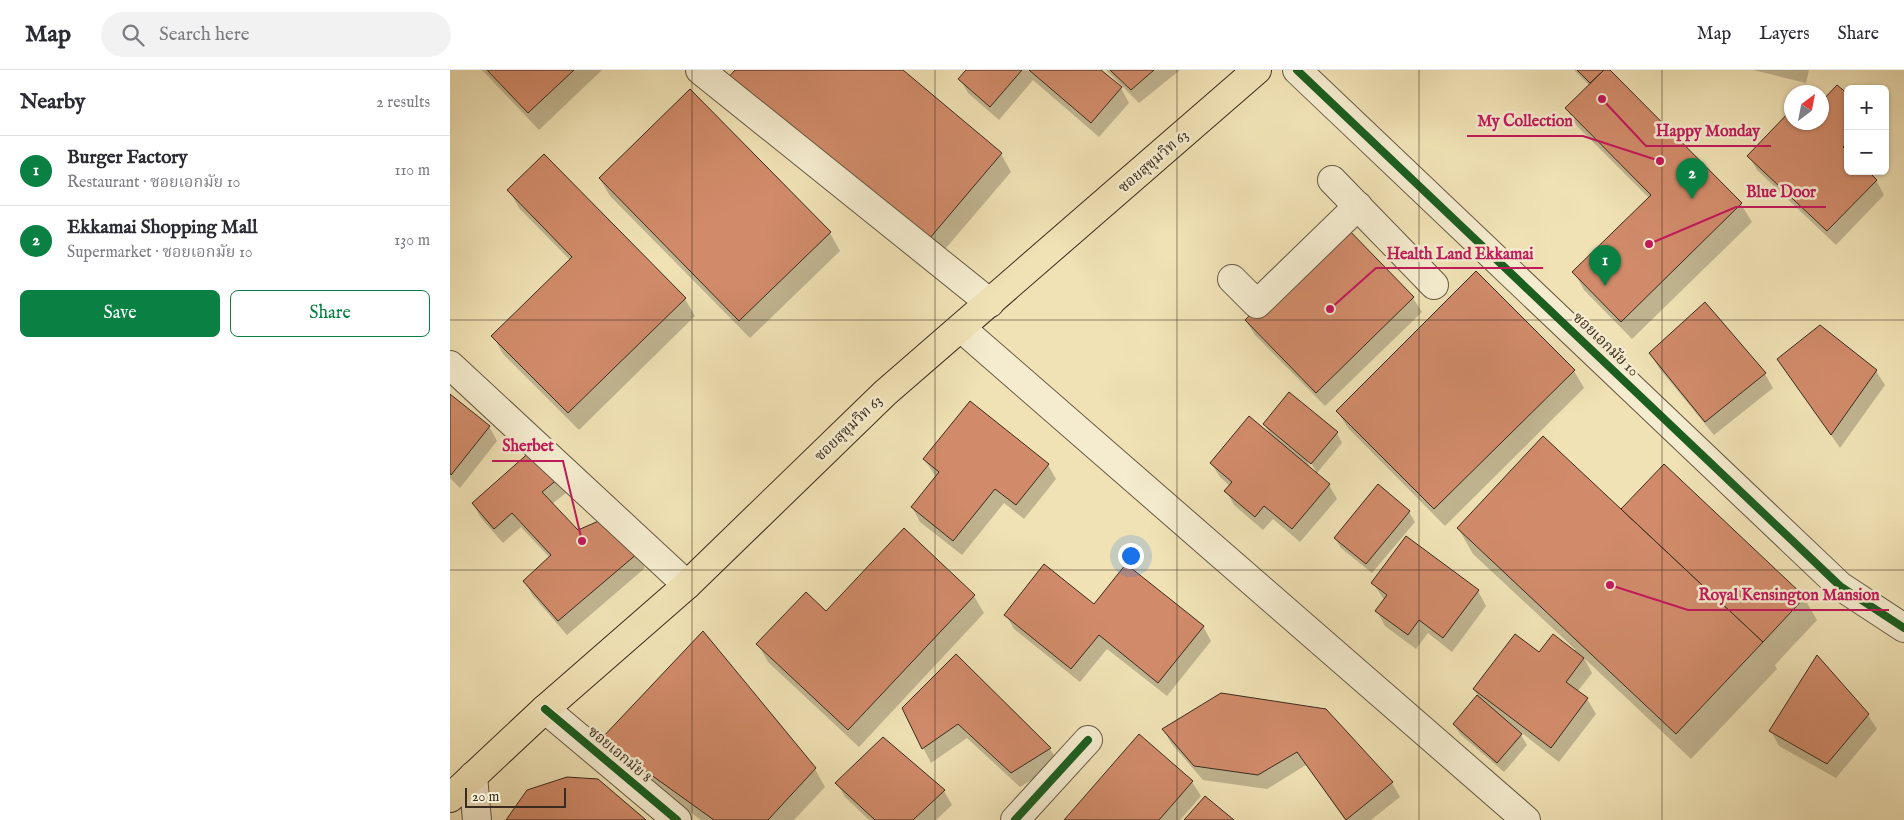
<!DOCTYPE html>
<meta charset="utf-8">
<style>
:root{--surface:#fff;--page:#f2f2f3;--text:#2b2b33;--muted:#7c7c81;--line:#e1e1e2;--accent:#0b8043}
body{margin:0;font-family:"IM FELL English","Noto Serif Thai",serif;background:var(--page);color:var(--text)}
.controls{position:absolute;right:15px;top:15px;display:grid;overflow:hidden;border-radius:8px;box-shadow:0 1px 4px #0004}
.controls button{width:45px;height:45px;display:grid;place-items:center;padding:0;border:0;border-bottom:1px solid var(--line);background:var(--surface);color:var(--text);font:25px sans-serif}
.compass{position:absolute;left:1334px;top:15px;width:45px;height:45px;border-radius:50%;background:var(--surface);box-shadow:0 1px 4px #0004;rotate:32deg}
.scale{position:absolute;left:15px;bottom:12px;width:101px;box-sizing:border-box;padding-left:5px;border:2px solid #392b1d;border-top:0;font-size:14px;line-height:18px;white-space:nowrap;color:#392b1d;-webkit-text-stroke:4px #f5eccf;paint-order:stroke}
.you{position:absolute;left:680px;top:485px;width:18px;height:18px;margin:-12px;border:4px solid #fff;border-radius:50%;background:#1a73e8;box-shadow:0 0 0 8px #1a73e833}
.badge{display:grid;place-items:center;width:32px;height:32px;border-radius:50%;background:var(--accent);color:#fff;font-size:16px;font-weight:700}
.pin{position:absolute;translate:-50% -41px;filter:drop-shadow(0 1px 2px #0008)}
.pin::after{content:'';position:absolute;top:26px;width:18px;height:15px;background:inherit;clip-path:polygon(0 0,100% 0,50% 100%)}
.list{margin:0;padding:0;list-style:none}
h2{display:flex;justify-content:space-between;align-items:center;height:65px;margin:0;padding:0 20px;font-size:21px}
h2 small{font-size:16px;font-weight:400;color:var(--muted)}
.list li{display:grid;grid-template-columns:32px 1fr auto;gap:15px;align-items:center;box-sizing:border-box;height:70px;padding:0 20px;border-top:1px solid var(--line)}
.list b{display:block;font-size:19px;white-space:nowrap}
.list p{margin:0;font-size:16px;white-space:nowrap;color:var(--muted)}
.list em{font-size:16px;font-style:normal;color:var(--muted)}
.actions{display:flex;gap:10px;padding:15px 20px}
.actions a{flex:1;padding:11px 0;border:1px solid var(--accent);border-radius:8px;text-align:center;font-size:18px;color:var(--accent)}
.actions .main{background:var(--accent);color:#fff}
.icon{flex:none;width:28px;height:28px;fill:none;stroke:currentColor;stroke-width:2;stroke-linecap:round;stroke-linejoin:round}
.map{position:relative;flex:none;width:1454px;height:750px;overflow:hidden}
header{display:flex;align-items:center;gap:30px;box-sizing:border-box;height:70px;padding:0 25px;background:var(--surface);border-bottom:1px solid var(--line)}
header strong{font-size:24px}
nav{display:flex;gap:28px;margin-inline-start:auto;font-size:18px}
.search{width:350px;height:45px;background:var(--page);display:flex;align-items:center;gap:12px;box-sizing:border-box;padding:0 18px;border-radius:28px;color:var(--muted);font-size:19px}
main{display:flex}
aside{flex:1;background:var(--surface)}
.map>svg:first-child{display:block}
.shadow{fill:#0003;fill-rule:evenodd}
.building{fill:#d18b6a;stroke:#392b1d}
.lines{fill:none;stroke-linecap:round;stroke-linejoin:round}
.minor-casing{stroke:#675943;stroke-width:30}
.major-casing{stroke:#392b1d;stroke-width:30}
.minor{stroke:#f5eccf;stroke-width:28}
.major{stroke:#f0e2b5;stroke-width:28}
.cycleway-casing{stroke:#f5eccf;stroke-width:11}
.cycleway{stroke:#1b5e20;stroke-width:8}
.grid{fill:none;stroke:#392b1d;stroke-width:1;stroke-opacity:0.55}
.labels{text-anchor:middle;stroke-width:5;stroke-linejoin:round;paint-order:stroke}
.street-label{font-size:15px;fill:#392b1d;stroke:#f5eccf}
.leader{fill:none;stroke:#c2185b;stroke-width:2}
.callout-dot{fill:#c2185b;stroke:#f5eccf;stroke-width:2}
.callout-label{font-size:16px;text-anchor:middle;font-weight:bold;fill:#c2185b;stroke:#f5eccf;stroke-width:5;stroke-linejoin:round;paint-order:stroke}
</style>
<header>
<strong>Map</strong>
<div class="search"><svg class="icon" aria-label="search" viewBox="0 0 24 24"><circle cx="10" cy="10" r="6"/><path d="M15 15l6 6"/></svg>Search here</div>
<nav><a>Map</a><a>Layers</a><a>Share</a></nav>
</header>
<main>
<aside>
<h2>Nearby<small>2 results</small></h2>
<ul class="list">
<li><span class="badge">1</span><div><b>Burger Factory</b><p>Restaurant · ซอยเอกมัย 10</p></div><em>110 m</em></li>
<li><span class="badge">2</span><div><b>Ekkamai Shopping Mall</b><p>Supermarket · ซอยเอกมัย 10</p></div><em>130 m</em></li>
</ul>
<div class="actions"><a class="main">Save</a><a>Share</a></div>
</aside>
<div class="map">
<svg width="1454" height="750" viewBox="0 0 1454 750">
<rect width="100%" height="100%" fill="#f0e2b5"/>
<filter id="stains"><feTurbulence type="fractalNoise" baseFrequency=".004" numOctaves="4"/><feColorMatrix values="0 0 0 0 .2 0 0 0 0 .09 0 0 0 0 .02 0 0 0 .5 -.17"/></filter>
<radialGradient id="worn" r=".72"><stop offset=".6" stop-color="#630" stop-opacity="0"/><stop offset="1" stop-color="#630" stop-opacity=".3"/></radialGradient>
<!-- shadow -->
<g class="shadow">
<path d="M32,0H152L89,60Z"/>
<path d="M286,0H451L551,84L561,102L484,192Z"/>
<path d="M518,0H649L671,18L679,33L649,67L583,10L549,50L518,23L510,9Z"/>
<path d="M656,0H730L689,33Z"/>
<path d="M1124,0H1159L1291,134L1302,152L1182,269L1134,220L1124,202L1199,128L1127,56L1117,39L1140,16Z"/>
<path d="M1303,0H1359L1356,13Z"/>
<path d="M1387,16L1398,26V101L1426,110L1434,125L1386,175L1307,100L1299,86L1342,52H1372V33Z"/>
<path d="M150,109L380,163L390,181L300,268L160,126Z"/>
<path d="M59,120L235,229L245,246L129,360L53,284L43,266L120,190L69,138Z"/>
<path d="M893,156L963,228L972,242L875,336L805,265L796,251Z"/>
<path d="M1200,283L1315,304L1323,318L1264,365L1209,298Z"/>
<path d="M1329,289L1426,301L1435,315L1390,378Z"/>
<path d="M1124,301L1134,318L995,456L898,358L887,341Z"/>
<path d="M0,326L39,356L47,371L10,418L0,408Z"/>
<path d="M814,354L887,363L892,373L866,404L879,415L887,429L850,472L823,449L813,460L784,435L776,421L780,416L770,407L761,393L820,364ZM858,388L866,401H863L856,390Z"/>
<path d="M474,389L598,395L606,409L574,449L554,433L512,485L470,452L462,437L486,407Z"/>
<path d="M1214,396L1354,528L1367,550L1325,595L1327,599L1241,689L1134,588L1142,603L1127,622L1137,629L1146,644L1109,692L1068,660L1077,675L1054,702L1010,664L1004,654L1028,626L1024,619L1089,584L1126,580L1023,484L1008,458L1171,441Z"/>
<path d="M108,409L116,423L102,434L128,462L187,483L195,498L117,565L83,526L75,512L100,488L71,457L53,473L31,448L23,434Z"/>
<path d="M959,442L965,452L922,503L891,478L885,468Z"/>
<path d="M956,468L1028,521L1036,536L1002,582L978,563L966,579L935,556L927,541L935,531L923,513Z"/>
<path d="M524,526L534,543L409,677L318,592L308,574Z"/>
<path d="M644,536L753,556L761,571L717,626L657,579L630,612L564,559L556,545Z"/>
<path d="M253,563L365,699L375,717L344,750H251L163,687L153,669Z"/>
<path d="M506,586L600,679L609,693L570,717L517,668L481,693L453,639Z"/>
<path d="M771,625L942,713L950,727L921,750H895L856,695L817,719L753,710L721,673L713,659Z"/>
<path d="M1418,645L1427,659L1386,708L1329,676L1321,661Z"/>
<path d="M742,712L751,726L730,750H616Z"/>
<path d="M387,713L494,721L502,735L486,750H419L395,727Z"/>
</g>
<!-- building -->
<g class="building">
<path d="M37,0H124L78,43Z"/>
<path d="M285,0H453L552,83L474,175L277,9Z"/>
<path d="M516,0H572L540,37L508,9Z"/>
<path d="M579,0H651L672,17L641,53Z"/>
<path d="M660,0H704L681,20Z"/>
<path d="M1127,0H1154L1140,13Z"/>
<path d="M1154,0H1160L1292,133L1171,252L1122,202L1201,125L1115,38Z"/>
<path d="M1387,15L1398,24V72L1393,77L1398,82V101H1418L1427,110L1377,161L1297,86L1342,39V52H1372V31Z"/>
<path d="M240,19L381,162L289,251L149,108Z"/>
<path d="M94,84L236,228L118,343L41,266L122,187L57,120Z"/>
<path d="M893,154L964,227L866,323L795,250Z"/>
<path d="M1026,201L1125,300L984,439L886,341Z"/>
<path d="M1255,232L1316,303L1255,352L1199,283Z"/>
<path d="M1370,255L1427,300L1381,365L1327,289Z"/>
<path d="M839,322L888,362L861,394L813,354Z"/>
<path d="M0,324L40,356L1,405L0,403Z"/>
<path d="M520,331L599,394L566,435L545,419L503,471L461,437L489,402L473,389Z"/>
<path d="M799,346L880,414L842,459L814,436L805,447L774,421L782,412L760,393Z"/>
<path d="M1093,366L1313,572L1226,664L1007,458Z"/>
<path d="M82,380L109,408L92,422L128,460L151,450L188,483L108,551L73,511L101,485L62,443L44,459L22,433Z"/>
<path d="M1214,394L1355,527L1313,572L1171,439Z"/>
<path d="M928,414L960,441L916,494L884,468Z"/>
<path d="M454,458L525,525L398,660L306,574L356,522L376,541Z"/>
<path d="M956,466L1029,520L993,568L969,550L958,565L925,541L937,525L921,513Z"/>
<path d="M594,494L644,534L676,494L754,556L708,613L649,565L621,599L554,545Z"/>
<path d="M253,561L366,698L318,750H264L151,669Z"/>
<path d="M1065,564L1089,582L1103,564L1134,588L1116,612L1138,628L1101,678L1023,619Z"/>
<path d="M506,584L601,678L561,703L508,654L472,679L452,638Z"/>
<path d="M1367,585L1419,644L1377,694L1319,661Z"/>
<path d="M771,623L876,639L943,712L896,750L847,682L808,705L744,696L712,659Z"/>
<path d="M1027,625L1072,664L1047,693L1003,654Z"/>
<path d="M689,664L743,711L709,750H614Z"/>
<path d="M433,667L495,720L463,750H425L385,713Z"/>
<path d="M117,707L148,709L196,750H56L77,720Z"/>
<path d="M755,726L784,750H734Z"/>
</g>
<g class="lines">
<!-- minor casing -->
<g class="minor-casing">
<g id="minor">
<path d="M250,0L540,233"/>
<path d="M847,0L1390,516L1454,558"/>
<path d="M882,110L984,215"/>
<path d="M782,209L807,234L908,136"/>
<path d="M511,258L1076,750"/>
<path d="M0,295L237,515"/>
<path d="M95,639L227,750"/>
<path d="M23,706L27,750"/>
<path d="M565,750L638,670"/>
</g>
</g>
<!-- major casing -->
<g class="major-casing">
<path id="major" d="M0,728L95,639L237,515L435,323L807,0"/>
</g>
<!-- minor -->
<use href="#minor" class="minor"/>
<!-- major -->
<use href="#major" class="major"/>
<!-- cycleway casing -->
<g class="cycleway-casing">
<g id="cycleway">
<path d="M847,0L1390,516L1454,558"/>
<path d="M95,639L227,750"/>
<path d="M565,750L638,670"/>
</g>
</g>
<!-- cycleway -->
<use href="#cycleway" class="cycleway"/>
</g>
<!-- grid -->
<path class="grid" d="M242,0V750M485,0V750M727,0V750M969,0V750M1212,0V750M0,250H1454M0,500H1454"/>
<g class="labels">
<!-- street labels -->
<g class="street-label">
<text transform="translate(703 91) rotate(-41)" y="5">ซอยสุขุมวิท 63</text>
<text transform="translate(1156 274) rotate(44)" y="5">ซอยเอกมัย 10</text>
<text transform="translate(398 358) rotate(-44)" y="5">ซอยสุขุมวิท 63</text>
<text transform="translate(170 684) rotate(40)" y="5">ซอยเอกมัย 8</text>
</g>
</g>
<!-- callouts -->
<path class="leader" d="M1210 91L1133 66H1017M1152 29L1196 76H1321M1199 174L1286 137H1376M880 239L926 198H1093M132 471L113 391H42M1160 515L1238 540H1439"/>
<g class="callout-dot">
<circle cx="1210" cy="91" r="5"/>
<circle cx="1152" cy="29" r="5"/>
<circle cx="1199" cy="174" r="5"/>
<circle cx="880" cy="239" r="5"/>
<circle cx="132" cy="471" r="5"/>
<circle cx="1160" cy="515" r="5"/>
</g>
<g class="callout-label">
<text x="1075" y="56">My Collection</text>
<text x="1258" y="66">Happy Monday</text>
<text x="1331" y="127">Blue Door</text>
<text x="1010" y="189">Health Land Ekkamai</text>
<text x="78" y="381">Sherbet</text>
<text x="1339" y="530">Royal Kensington Mansion</text>
</g>
<rect width="100%" height="100%" filter="url(#stains)"/>
<rect width="100%" height="100%" fill="url(#worn)"/>
</svg>
<div class="controls">
<button>+</button>
<button>−</button>
</div>
<svg class="compass" viewBox="-18 -18 36 36"><path d="M0-13l5 13h-10z" fill="#e53935"/><path d="M0 13l5-13h-10z" fill="#7c7c81"/></svg>
<div class="scale">20 m</div>
<div class="you"></div>
<div class="pin badge" style="left:1155px;top:216px">1</div>
<div class="pin badge" style="left:1242px;top:129px">2</div>
</div>
</main>
